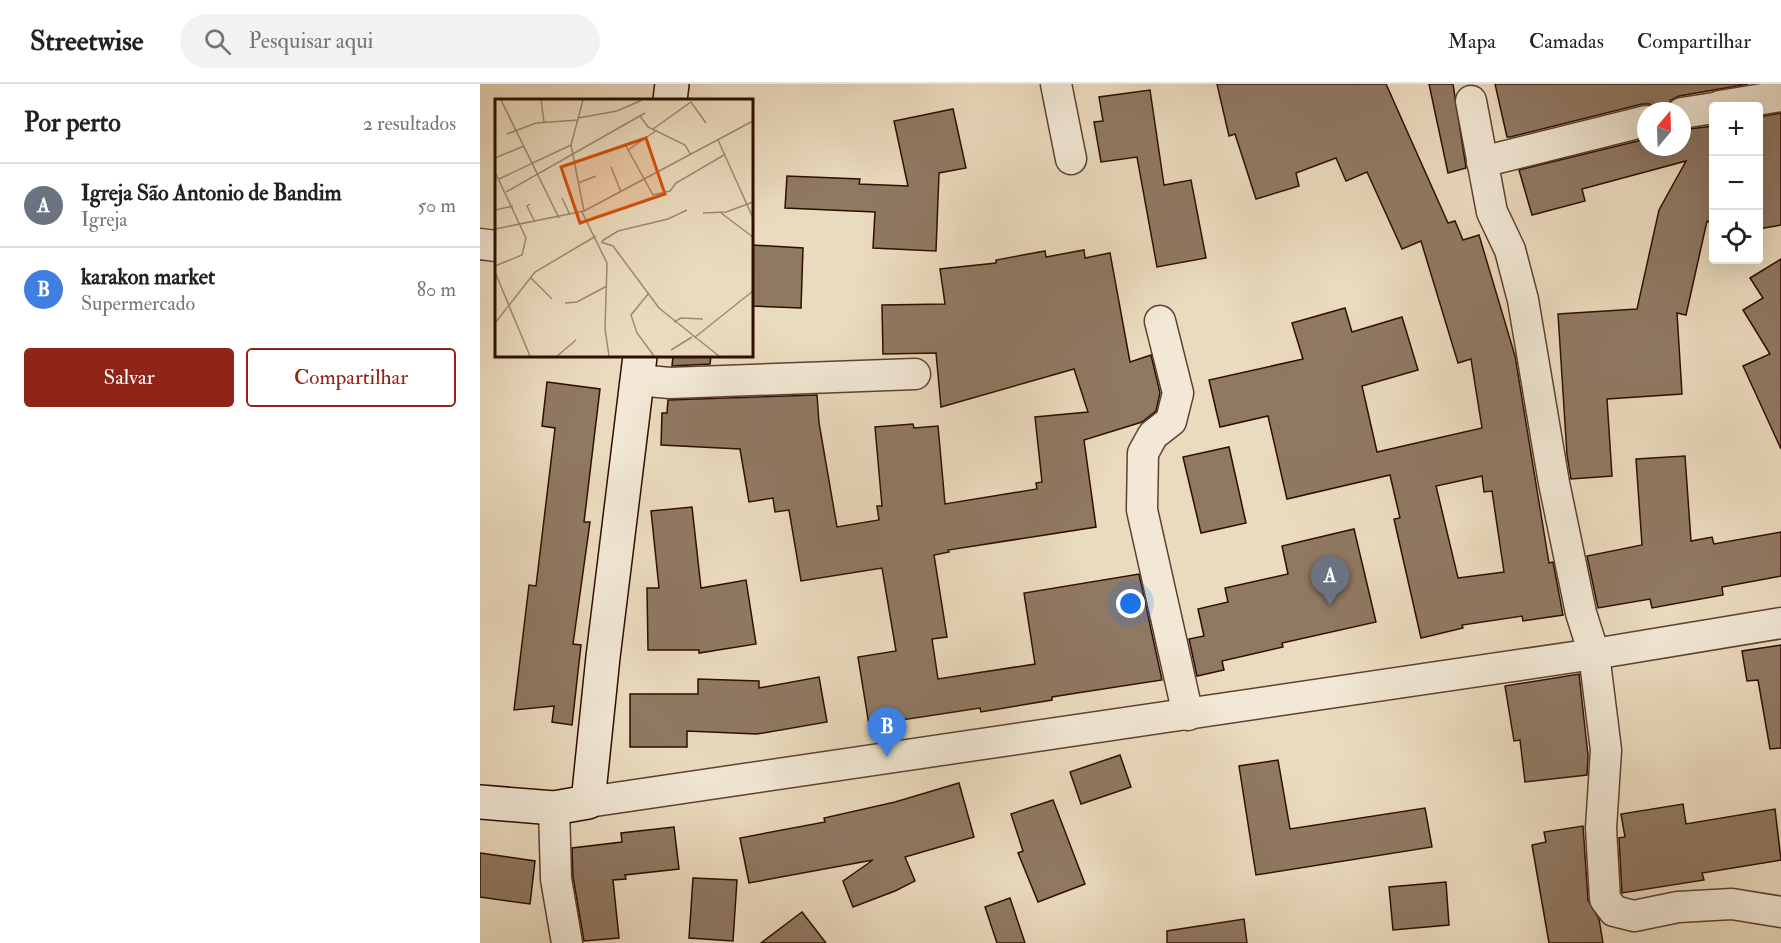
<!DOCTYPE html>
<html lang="pt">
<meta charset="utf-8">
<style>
:root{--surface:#fff;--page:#f2f2f2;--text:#222;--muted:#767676;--line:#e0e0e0;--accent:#8f2418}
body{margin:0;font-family:"IM FELL Double Pica",serif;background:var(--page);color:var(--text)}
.controls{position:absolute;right:18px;top:18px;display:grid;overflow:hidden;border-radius:6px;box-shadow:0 6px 24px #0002}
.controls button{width:54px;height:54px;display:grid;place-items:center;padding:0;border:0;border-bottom:2px solid var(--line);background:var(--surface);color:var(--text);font:30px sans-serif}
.compass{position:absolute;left:1157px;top:18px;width:54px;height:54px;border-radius:50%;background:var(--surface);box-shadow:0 6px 24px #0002;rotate:19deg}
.you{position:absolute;left:651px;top:520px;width:21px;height:21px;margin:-15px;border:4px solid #fff;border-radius:50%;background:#1a73e8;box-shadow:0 0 0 9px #1a73e833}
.badge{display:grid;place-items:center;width:39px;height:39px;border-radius:50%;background:var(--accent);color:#fff;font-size:20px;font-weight:700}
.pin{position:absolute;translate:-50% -50px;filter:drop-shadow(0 2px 3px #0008)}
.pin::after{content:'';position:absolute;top:32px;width:21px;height:18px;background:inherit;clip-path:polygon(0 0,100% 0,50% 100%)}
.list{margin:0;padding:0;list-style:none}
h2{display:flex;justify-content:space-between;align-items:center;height:78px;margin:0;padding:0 24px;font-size:26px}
h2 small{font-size:20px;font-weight:400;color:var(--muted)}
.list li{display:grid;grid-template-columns:39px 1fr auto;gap:18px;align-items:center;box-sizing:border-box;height:84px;padding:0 24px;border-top:2px solid var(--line)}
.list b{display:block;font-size:22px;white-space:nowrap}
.list p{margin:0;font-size:20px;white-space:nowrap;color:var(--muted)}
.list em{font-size:20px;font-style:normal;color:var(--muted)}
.actions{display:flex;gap:12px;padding:18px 24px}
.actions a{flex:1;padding:14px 0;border:2px solid var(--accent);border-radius:6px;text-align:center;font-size:21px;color:var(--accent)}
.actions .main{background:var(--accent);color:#fff}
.icon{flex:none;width:33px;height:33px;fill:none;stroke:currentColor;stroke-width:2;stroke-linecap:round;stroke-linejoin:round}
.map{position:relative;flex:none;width:1301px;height:859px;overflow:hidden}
header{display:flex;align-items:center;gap:36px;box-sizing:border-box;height:84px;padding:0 30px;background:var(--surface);border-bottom:2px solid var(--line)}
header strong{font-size:28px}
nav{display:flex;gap:33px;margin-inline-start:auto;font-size:21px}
.search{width:420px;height:54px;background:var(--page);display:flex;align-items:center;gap:15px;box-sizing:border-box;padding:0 21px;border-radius:33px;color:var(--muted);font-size:22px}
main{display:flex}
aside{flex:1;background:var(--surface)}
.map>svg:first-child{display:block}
.building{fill:#907963;stroke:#2e0e00;stroke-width:1.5;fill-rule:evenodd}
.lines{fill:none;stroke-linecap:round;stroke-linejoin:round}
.minor-casing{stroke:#5d4130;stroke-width:33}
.secondary-casing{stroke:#2e0e00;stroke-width:36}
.minor{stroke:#f2e8d5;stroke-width:30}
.secondary{stroke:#f2e8d5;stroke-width:33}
.inset-road{fill:none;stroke:#9f8972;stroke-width:1.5}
.view{fill:#d5520b;fill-opacity:0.15;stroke:#d5520b;stroke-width:3}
.inset-edge{fill:none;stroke:#2e0e00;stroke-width:3}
</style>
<header>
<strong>Streetwise</strong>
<div class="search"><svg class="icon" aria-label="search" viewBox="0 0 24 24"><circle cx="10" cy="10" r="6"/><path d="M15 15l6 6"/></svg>Pesquisar aqui</div>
<nav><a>Mapa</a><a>Camadas</a><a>Compartilhar</a></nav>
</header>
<main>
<aside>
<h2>Por perto<small>2 resultados</small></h2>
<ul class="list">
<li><span class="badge" style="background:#6b7280">A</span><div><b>Igreja São Antonio de Bandim</b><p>Igreja</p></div><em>50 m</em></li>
<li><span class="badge" style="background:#3f7fe0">B</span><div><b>karakon market</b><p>Supermercado</p></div><em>80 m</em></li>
</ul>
<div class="actions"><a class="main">Salvar</a><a>Compartilhar</a></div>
</aside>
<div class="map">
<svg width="1301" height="859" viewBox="0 0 1301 859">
<rect width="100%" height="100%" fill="#ebdbbe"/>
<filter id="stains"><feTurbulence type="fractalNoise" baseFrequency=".00333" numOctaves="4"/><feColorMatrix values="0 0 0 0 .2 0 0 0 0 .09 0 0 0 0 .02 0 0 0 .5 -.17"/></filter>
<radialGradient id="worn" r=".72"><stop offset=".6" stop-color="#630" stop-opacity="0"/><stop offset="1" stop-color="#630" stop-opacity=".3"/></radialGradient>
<!-- building -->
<g class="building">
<path d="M737,0H906L968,139L975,137L983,156L999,151L1035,272L1069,479L1073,478L1083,531L1043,537L1042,532L982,541L983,544L941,554L914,435L920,434L910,391L807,415L788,332L740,343L729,296L823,275L812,239L865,224L872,248L922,233L938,286L882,302L897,368L1002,344L991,275L978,279L941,157L922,165L887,88L866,97L856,74L816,89L819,102L776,115L755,50L749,52ZM1002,392L1004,408L1012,407L1024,488L978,494L956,402Z"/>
<path d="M949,0H973L986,84L968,89Z"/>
<path d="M1015,0H1268L1199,12L1191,16L1185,27H1180L1170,20H1162L1030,53H1027Z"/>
<path d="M670,6L684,101L711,96L726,174L677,183L657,73L621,78L614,38L623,37L619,13Z"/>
<path d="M473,25L486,84L459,89L456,167L393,164L395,128L305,124L307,92L380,95L379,100L428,102L414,37Z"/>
<path d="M1301,29V141L1278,145V33Z"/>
<path d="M1233,42V141L1227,137L1206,231L1197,229L1202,310L1127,315L1132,392L1091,395L1087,371L1078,230L1157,225L1179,126L1206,77L1102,105L1105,117L1052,131L1039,86L1166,55V63H1202V46Z"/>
<path d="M272,161L323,164L321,224L272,222Z"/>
<path d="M604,166L605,174L630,169L650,278L671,271L680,309L676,327L662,338L604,356L616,443L468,466L469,468L454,471L467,553L452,555L458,595L555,580L544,509L659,490L682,596L597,609L572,613V616L501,628L500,624L389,641L378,573L416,567L402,484L321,497L309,426L295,428L293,414L269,418L260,365L181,361L182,329H187L188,316L337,311L339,339L357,443L399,436L397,422H402L395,343L433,340L434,344L458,342L465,420L557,405L556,399L562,398L555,333L608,328L594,285L461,323L456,269L403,270L402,221L465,220L460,185L516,179V176L565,167L566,173Z"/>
<path d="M1301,175V365L1263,282L1290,270L1263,226L1283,214L1270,194Z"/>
<path d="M193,272H231L230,280L192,282Z"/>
<path d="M67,298L120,305L104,438H110L93,560L101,561L92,641L72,638L74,622L34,626L49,501L56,502L75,344L62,342Z"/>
<path d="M749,363L766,439L721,449L703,373Z"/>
<path d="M1205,372L1211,457L1232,453L1234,460L1301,448V492L1242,503L1243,511L1172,524L1170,515L1118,524L1107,472L1162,461L1156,375Z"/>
<path d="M212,423L221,504L266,496L276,560L219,569V566H168L167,504H179L171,427Z"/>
<path d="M874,445L896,538L802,559L803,563L742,577L744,586L717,592L709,555L724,552L718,525L748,518L745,504L808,490L802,462Z"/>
<path d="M1301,561V664L1290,665L1278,596L1267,597L1262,567Z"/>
<path d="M1099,590L1108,671L1107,691L1045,698L1040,656L1034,657L1025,602Z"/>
<path d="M339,593L347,638L277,650L207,647V663H150V610H218V595L279,597V604Z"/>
<path d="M640,671L651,703L601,720L590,688Z"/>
<path d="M798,676L810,745L945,724L952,763L776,791L759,682Z"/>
<path d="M479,699L494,753L425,773L435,797L415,807L373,823L363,797L393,776L269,799L260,754L345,738L344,734L415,718Z"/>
<path d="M573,716L605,800L558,818L538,769L543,767L531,730Z"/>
<path d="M1203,720L1206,740L1295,725L1301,776L1222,789L1224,796L1142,809L1139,754L1145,753L1141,730Z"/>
<path d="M1103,742L1108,816L1119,835L1123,859H1069L1052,761L1066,758L1064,748Z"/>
<path d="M194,743L199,785L145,791L146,795L133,796L139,854L104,857L93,793L92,764L142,758L141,749Z"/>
<path d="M0,769L55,777L50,820L0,813Z"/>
<path d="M213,794L257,796L253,857L209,854Z"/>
<path d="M966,798L969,841L913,846L909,803Z"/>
<path d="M530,814L545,859H517L505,823Z"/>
<path d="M322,828L346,859H281Z"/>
<path d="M764,835L767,859H687V847Z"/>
</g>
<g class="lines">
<!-- minor casing -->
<g class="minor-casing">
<g id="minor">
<path d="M576,0L591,75"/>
<path d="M991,17L1012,128L1030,166L1043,216L1074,399L1101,529L1114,570L1126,666L1121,744L1125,815L1134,827L1154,832L1198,823L1252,820L1301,828"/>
<path d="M1240,22L1301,12"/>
<path d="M1202,29L1234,24"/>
<path d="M1002,78L1166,37"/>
<path d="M0,160L16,162"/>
<path d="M680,237L698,309L691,337L673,351L663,369L662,426L708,631"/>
<path d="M157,296L190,299L435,290"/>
<path d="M108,718L1114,570L1301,539"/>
<path d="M74,724L76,795L87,859"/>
</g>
</g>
<!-- secondary casing -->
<g class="secondary-casing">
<g id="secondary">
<path d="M190,16L192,0"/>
<path d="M0,718L74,724L108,718L123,573L160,272"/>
</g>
</g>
<!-- minor -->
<use href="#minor" class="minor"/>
<!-- secondary -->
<use href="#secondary" class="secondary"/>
</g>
<!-- overview -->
<g transform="translate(15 15)">
<rect width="258" height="258" fill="#ebdbbe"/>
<path class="inset-road" d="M6,1L64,119M46,1L49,23M145,17L153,28L190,46L196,56M83,19L122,12L147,1M158,30L196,3L211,24M12,35L41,24L83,21M223,41L258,119M131,47L158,96L175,92L181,84L229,56M133,51L162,31M0,59L29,47M116,68L126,93M0,73L31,139L27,156L0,167M4,80L76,46M83,84L101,77M11,93L150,14M67,99L75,116M35,105L32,107L40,123M0,111L18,107M89,112L258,22M87,113L112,164L110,230L114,257M208,114L231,113L258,103M226,114L258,138M0,130L89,112L76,46L88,1M107,142L123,132L173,120L192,111M106,143L118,147L164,209L224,257M0,173L35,257M36,179L57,200M154,194L136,216L142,234L159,257M70,204L82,203L112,187M179,223L186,219L208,220M0,224L40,173L101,137M199,239L258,192M176,251L197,238M62,257L81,241"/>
<path class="view" d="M151,39L170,95L85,124L66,68Z"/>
<rect width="258" height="258" class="inset-edge"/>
</g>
<rect width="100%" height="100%" filter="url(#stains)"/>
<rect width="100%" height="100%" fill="url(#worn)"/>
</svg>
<div class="controls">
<button>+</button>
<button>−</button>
<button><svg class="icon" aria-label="locate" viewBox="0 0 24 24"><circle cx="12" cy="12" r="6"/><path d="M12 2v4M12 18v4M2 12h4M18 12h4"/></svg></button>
</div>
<svg class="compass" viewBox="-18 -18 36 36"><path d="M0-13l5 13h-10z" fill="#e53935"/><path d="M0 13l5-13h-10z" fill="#767676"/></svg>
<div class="you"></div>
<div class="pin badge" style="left:850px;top:522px;background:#6b7280">A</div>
<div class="pin badge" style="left:407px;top:673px;background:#3f7fe0">B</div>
</div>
</main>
